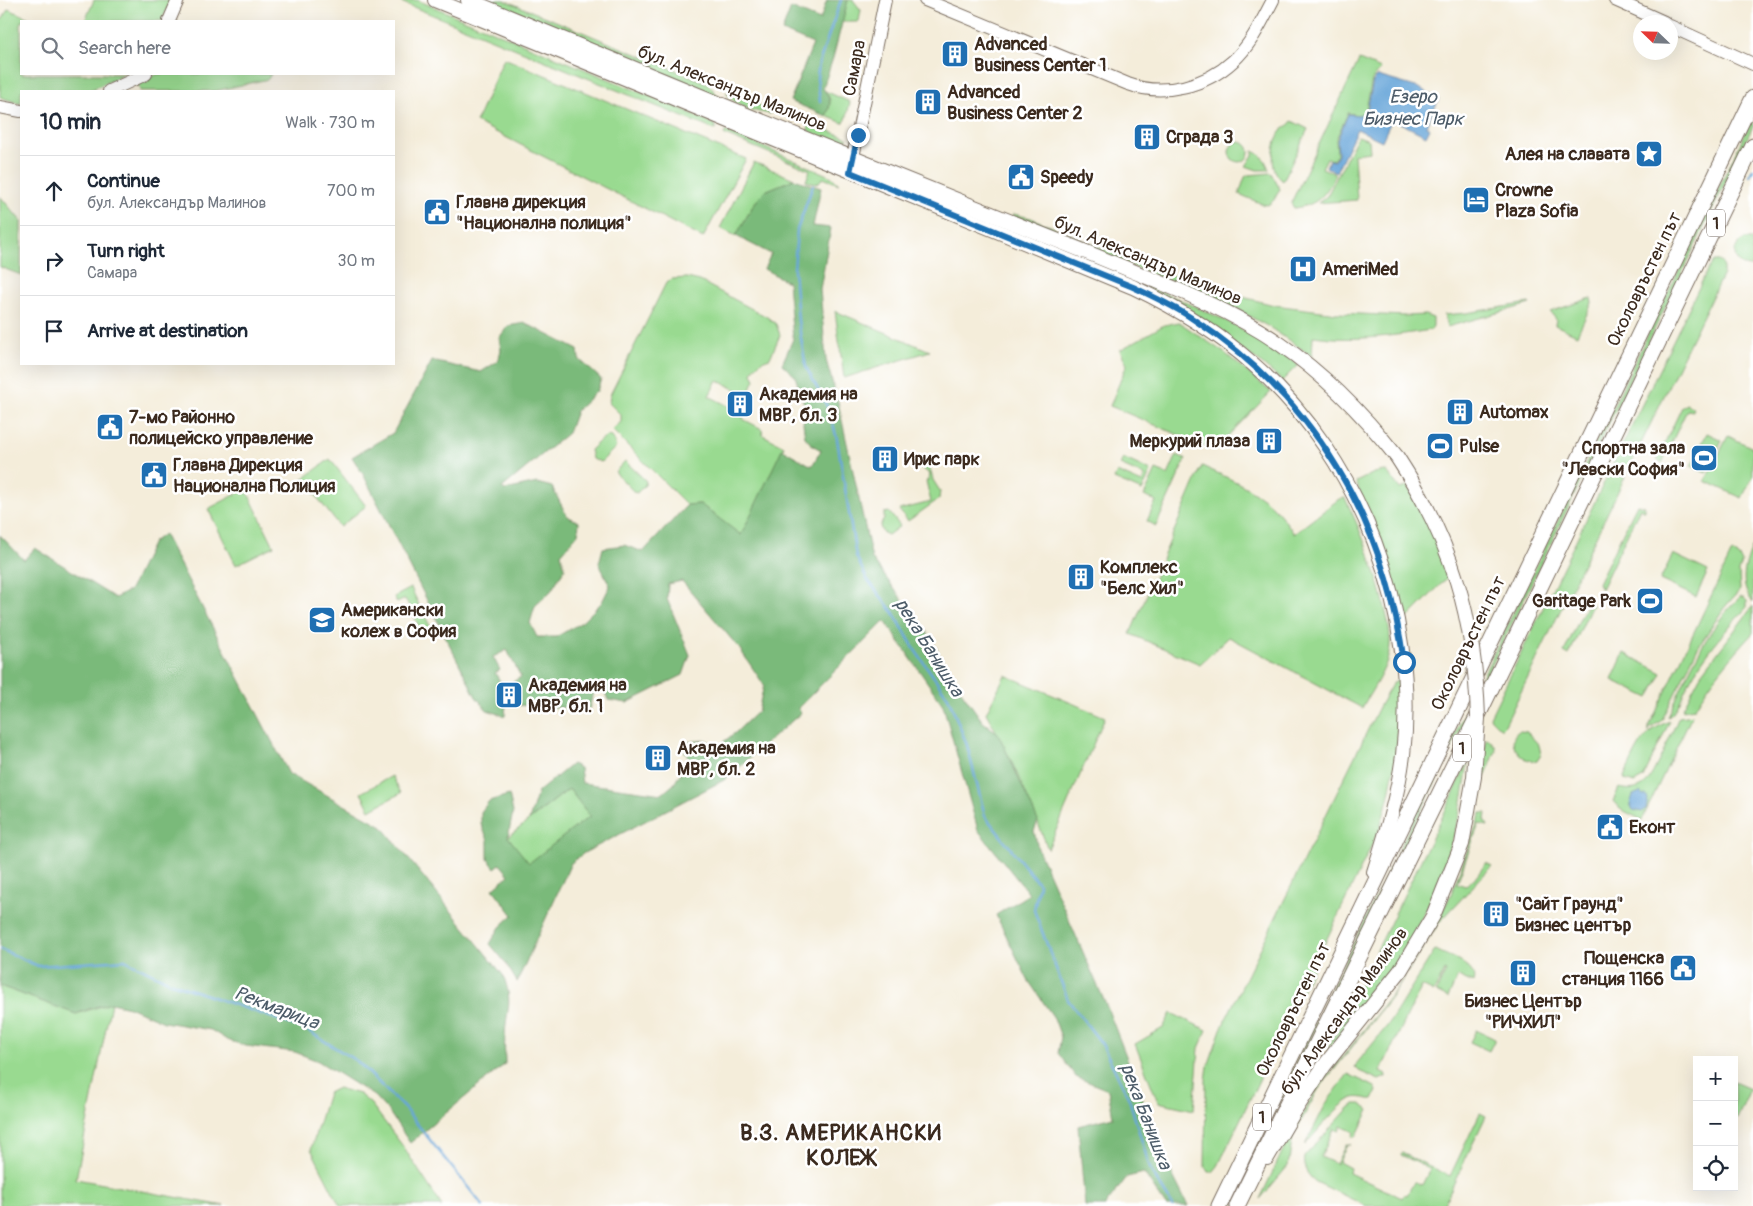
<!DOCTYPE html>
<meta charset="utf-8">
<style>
:root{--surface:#fff;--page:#f6f6f7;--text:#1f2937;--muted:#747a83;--line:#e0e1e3}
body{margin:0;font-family:Pangolin,sans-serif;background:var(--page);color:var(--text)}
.controls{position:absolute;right:15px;bottom:15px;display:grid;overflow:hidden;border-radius:0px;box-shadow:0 5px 20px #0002}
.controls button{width:45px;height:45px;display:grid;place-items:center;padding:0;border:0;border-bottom:1px solid var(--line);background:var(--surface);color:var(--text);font:25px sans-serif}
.compass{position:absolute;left:1633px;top:15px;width:45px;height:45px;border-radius:50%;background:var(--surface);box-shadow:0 5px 20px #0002;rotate:293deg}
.stop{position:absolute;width:15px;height:15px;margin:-11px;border:4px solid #1f6fb2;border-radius:50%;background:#fff}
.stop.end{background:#1f6fb2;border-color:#fff;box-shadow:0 1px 5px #0008}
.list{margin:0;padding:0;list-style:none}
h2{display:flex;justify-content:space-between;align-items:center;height:65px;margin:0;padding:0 20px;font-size:21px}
h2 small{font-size:16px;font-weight:400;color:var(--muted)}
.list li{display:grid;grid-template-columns:32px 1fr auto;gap:15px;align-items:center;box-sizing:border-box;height:70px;padding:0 20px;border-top:1px solid var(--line)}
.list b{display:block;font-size:19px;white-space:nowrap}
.list p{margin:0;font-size:16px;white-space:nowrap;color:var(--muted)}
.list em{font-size:16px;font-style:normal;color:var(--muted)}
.icon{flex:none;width:28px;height:28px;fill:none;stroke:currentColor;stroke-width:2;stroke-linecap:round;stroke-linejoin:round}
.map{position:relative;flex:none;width:1753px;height:1206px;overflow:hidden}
.search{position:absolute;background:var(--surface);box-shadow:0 5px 20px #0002;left:20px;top:20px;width:375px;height:55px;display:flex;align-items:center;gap:12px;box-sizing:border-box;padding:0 18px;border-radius:0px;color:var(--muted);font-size:19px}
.panel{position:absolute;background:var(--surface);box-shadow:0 5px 20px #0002;left:20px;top:90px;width:375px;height:275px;border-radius:0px}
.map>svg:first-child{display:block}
.green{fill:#99da90;stroke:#6a8257}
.forest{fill:#7aba7a;stroke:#5a724c}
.water{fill:#67a6d9;stroke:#51687c}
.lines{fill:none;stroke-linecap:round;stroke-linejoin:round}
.stream{stroke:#67a6d9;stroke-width:2.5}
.secondary-casing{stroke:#7c6e60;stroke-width:14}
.primary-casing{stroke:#7c6e60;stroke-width:16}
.highway-casing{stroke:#7c6e60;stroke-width:17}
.secondary{stroke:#fff;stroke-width:12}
.primary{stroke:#fff;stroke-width:14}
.highway{stroke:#fff;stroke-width:15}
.primary-bridge-casing{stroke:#7c6e60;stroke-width:16;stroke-linecap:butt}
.primary-bridge{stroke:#fff;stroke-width:14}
.route{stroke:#1f6fb2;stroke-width:6}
.labels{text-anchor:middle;stroke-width:5;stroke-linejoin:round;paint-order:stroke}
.shield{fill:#fff;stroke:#766a62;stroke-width:1}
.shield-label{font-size:16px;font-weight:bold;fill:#3b2a1e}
.poi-label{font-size:18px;font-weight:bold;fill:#3b2a1e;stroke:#fff;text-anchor:start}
.street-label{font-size:18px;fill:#3b2a1e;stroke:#fff}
.water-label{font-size:19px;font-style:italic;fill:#4d5c69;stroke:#fff}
.district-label{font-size:22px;font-weight:bold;letter-spacing:1px;fill:#3b2a1e;stroke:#fff}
</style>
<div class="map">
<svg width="1753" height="1206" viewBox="0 0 1753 1206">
<rect width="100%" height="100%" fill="#fff"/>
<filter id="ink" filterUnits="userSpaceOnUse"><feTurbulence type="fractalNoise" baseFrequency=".02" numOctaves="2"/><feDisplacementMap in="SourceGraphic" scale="10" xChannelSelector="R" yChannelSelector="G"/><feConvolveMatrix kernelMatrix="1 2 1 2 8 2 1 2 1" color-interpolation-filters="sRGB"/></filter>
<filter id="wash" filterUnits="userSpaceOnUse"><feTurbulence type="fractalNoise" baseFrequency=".0096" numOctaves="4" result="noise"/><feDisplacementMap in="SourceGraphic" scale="20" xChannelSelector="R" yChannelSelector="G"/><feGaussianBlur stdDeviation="1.12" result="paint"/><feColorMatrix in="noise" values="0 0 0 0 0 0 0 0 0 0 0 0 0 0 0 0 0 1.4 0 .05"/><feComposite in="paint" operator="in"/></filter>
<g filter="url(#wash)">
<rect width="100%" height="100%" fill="#f4edda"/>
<!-- green -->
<g class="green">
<path d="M94,0H171L162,21H85Z"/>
<path d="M396,0H417L686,111L715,125L717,129L715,130L690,120Z"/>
<path d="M482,0H504L707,83L720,98Z"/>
<path d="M848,0H853L861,10L859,21L857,22H842Z"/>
<path d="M8,9L36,21H21V74H126L88,91H21V104L0,97V19H3Z"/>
<path d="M504,58L746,159L703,238L476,122Z"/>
<path d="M1359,60L1381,69L1372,80L1366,110L1359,115L1348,113L1336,139L1337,154L1333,160L1327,158L1322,168L1336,174C1325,196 1318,205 1294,208L1291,203Z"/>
<path d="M158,74H271L268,79L215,91H140L138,83Z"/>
<path d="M825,91L850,102L846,120L843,123L826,116C831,106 832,99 825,91Z"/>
<path d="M726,92L771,110L770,114C753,111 735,107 726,92Z"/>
<path d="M1753,117V126L1230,1206L1227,1205Z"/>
<path d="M1292,121L1308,129L1283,181C1270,171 1272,153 1277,139C1278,138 1279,133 1280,132C1284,128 1289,126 1292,121Z"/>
<path d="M812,124L848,138C836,151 819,137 808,130L809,125Z"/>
<path d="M727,131L832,177L839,184L823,178L817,184L806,181L810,170L725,135L724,133Z"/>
<path d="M1358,136L1369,140L1370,152L1354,154L1357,200L1318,203L1327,196Z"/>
<circle cx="1239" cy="152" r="10"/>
<path d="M1253,151C1262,154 1266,161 1269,170H1257L1246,166L1253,155Z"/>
<path d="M754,162L794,179L765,191L754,204L736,236L720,228Z"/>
<path d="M1271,173L1280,189L1274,200L1268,205L1262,204L1239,194L1245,177L1248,175Z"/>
<path d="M0,196L21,221V275L0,267Z"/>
<path d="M1013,214L1031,218L1135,262L1174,276L1227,293L1274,305L1337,313L1405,316L1425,315L1433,318V326L1431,330C1392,336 1353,342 1313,336L1312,356L1269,327L1231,306L1013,217Z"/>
<path d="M1745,239H1753V267C1734,269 1728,247 1745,239Z"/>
<path d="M1714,261H1719L1723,264V274L1505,725L1502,728H1500L1491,719L1490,717L1707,271Z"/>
<path d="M1124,276C1185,302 1246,325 1298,365L1282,381L1256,359Z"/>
<path d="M687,278L700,281L767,317L776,324L780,335L770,358C760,361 756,364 752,373L755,380L747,395L717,380L709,396L744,414L743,419L762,429L763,435L784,446L741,536L700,504L687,505L612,430L621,422V415L609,403L610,395L666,283L672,279Z"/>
<path d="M1591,298L1592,303L1577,335L1555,325L1556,319L1550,312Z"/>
<path d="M1529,303L1530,304L1447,327L1444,315L1466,313Z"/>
<path d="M835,311L930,351L844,378Z"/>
<path d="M1179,322L1226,354L1271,392L1214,450L1110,406L1127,364L1120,350L1164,325Z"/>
<path d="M1686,404L1692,407L1693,411L1687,410L1662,463L1657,459L1682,407Z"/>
<path d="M1707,433L1722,440L1706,473L1691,466Z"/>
<path d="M608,436L613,438L616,447L601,462L592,459L590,450L602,439Z"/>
<path d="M1728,436L1753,448V476L1742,498L1705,481Z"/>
<path d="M1177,455L1186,459L1156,526L1147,521L1156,501L1144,496L1156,470L1168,475Z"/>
<path d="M1123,458L1151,471L1142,491L1114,479L1117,472L1142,483L1145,476L1120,465Z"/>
<path d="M330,459L366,506L340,527L303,479Z"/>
<path d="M625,461L646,481L645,485L637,493L634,492L615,472Z"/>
<path d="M928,461L933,480L940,491L939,499L908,521L899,510L931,502L926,481L929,479L930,474L917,465L925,464Z"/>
<path d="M1202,466C1241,484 1271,495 1294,534L1339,499L1345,498C1361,531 1374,564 1383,599C1386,614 1391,630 1390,645C1389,667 1372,689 1362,708L1229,637L1200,664L1130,634Z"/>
<path d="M1385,471L1388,473L1400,489L1408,486L1431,530L1449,576L1406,620L1402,619C1396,586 1387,556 1375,525C1370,510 1360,497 1356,482L1374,473Z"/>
<path d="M246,489L274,546L236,565L208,509Z"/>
<path d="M1637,504L1644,506L1645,511L1640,508L1601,589L1598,583Z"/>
<path d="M889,512L900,526L888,535L882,532L880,526L884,519V513Z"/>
<path d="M1753,546V602C1738,586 1745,563 1753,546Z"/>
<path d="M1732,552L1739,557L1742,562L1739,572L1740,590L1724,608L1697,649L1662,720L1647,731Z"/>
<path d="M1673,554L1708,571L1696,597L1660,580Z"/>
<path d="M411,588L419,605L411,609L405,599L397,603L394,597Z"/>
<path d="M1740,597L1744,598L1747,601V607C1724,632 1701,658 1686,688C1681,698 1678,711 1668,717C1687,675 1706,629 1740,597Z"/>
<path d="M1589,604L1592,605L1569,655L1564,652L1586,606Z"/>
<path d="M1753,606V633C1731,657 1711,680 1695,708L1682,710L1700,676Z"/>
<path d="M423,612L431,628L414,637L411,631L419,627L414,616Z"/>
<path d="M1624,653L1662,673L1649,698L1612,680Z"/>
<path d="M1005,675L1105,717L1048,849C1030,802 1011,756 986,713Z"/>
<path d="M1398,678C1399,687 1399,697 1399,706C1399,748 1392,788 1380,828L1218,1166L1213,1172H1208L1205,1167L1206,1080L1208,1066L1221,1029L1379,707L1391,686Z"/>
<path d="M1692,715L1642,820L1620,809L1613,801L1619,788C1628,790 1637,791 1645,784C1653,778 1673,729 1679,717Z"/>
<path d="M1670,721L1643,778L1634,783L1625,780L1624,777C1636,752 1642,731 1670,721Z"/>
<path d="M1519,731L1527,732L1539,745L1541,754L1537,760C1524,765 1503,741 1519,731Z"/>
<path d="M1486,739H1489L1495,746L1496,751L1483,781Z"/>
<path d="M1468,761C1460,838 1433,909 1389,973C1370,1000 1347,1025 1327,1050L1334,1035L1336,1034L1451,799Z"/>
<path d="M392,776L401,793L370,810L361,793Z"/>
<path d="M569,789L590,816L529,864L508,837Z"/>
<path d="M1481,813H1486L1485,820L1488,826L1479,824L1457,883L1465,886L1477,876L1486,863L1492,866L1439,923L1390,999L1318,1090L1293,1136L1288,1166L1260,1199L1290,1135L1317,1089L1394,992L1431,935L1451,894Z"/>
<path d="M1436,950C1448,957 1479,965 1473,983L1458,976L1448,998L1436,992L1446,971L1445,970L1434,992L1422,986L1380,1072L1386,1075V1077L1379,1080L1359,1071L1355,1067L1357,1063L1388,1025L1434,951Z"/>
<path d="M0,986L76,1014L111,1003L76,1179L224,1206H0Z"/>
<path d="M1171,1013L1207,1030L1199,1048L1194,1110L1158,1102L1135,1044L1163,1028Z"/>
<path d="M1476,1030L1495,1039L1489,1051L1470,1042Z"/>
<path d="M1348,1074L1375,1087L1377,1091L1373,1099C1368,1100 1361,1096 1354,1098C1342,1100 1315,1134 1305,1145L1327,1102Z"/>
<path d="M1734,1082L1750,1089L1737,1119L1734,1117Z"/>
<path d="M338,1088L359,1094L371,1104L402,1145L442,1206H340L311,1149L328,1093Z"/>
<path d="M1355,1104H1361L1369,1110L1356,1137H1352L1354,1132L1341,1126L1339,1131L1334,1129L1321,1157L1336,1164L1346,1144L1351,1145L1347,1144L1339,1162L1350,1168L1349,1173L1402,1198L1404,1194L1407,1195L1414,1182L1422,1185L1430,1169L1401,1155L1402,1153L1450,1176L1480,1113L1486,1116L1443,1206H1366L1316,1182C1308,1176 1302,1167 1304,1157L1350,1107Z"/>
</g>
<!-- forest -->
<g class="forest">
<path d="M827,0H848L833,58L823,88C830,98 832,104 826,116L790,101L813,44L782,31L791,8L820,20Z"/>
<path d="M794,179L821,188L813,226L831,228L820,289L826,360L838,402L872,559L931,638L952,678L983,722L998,733L1038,821L1034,831L1038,849L1107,1007L1172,1174L1188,1206H1166L1144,1173L1127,1177L1105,1206H1085L1078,1126L1113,1117L1108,1090L1076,1077L1058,1053L1061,1037L1054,1018L1028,980L996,915L1029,894L978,830L943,705L885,621L798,708L801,713L724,780L584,853L571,863L517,982L505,962L490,944L500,927L513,915L493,889L509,875L500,864L495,868L488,859V840L481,824V812L489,801L509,795L513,812L508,837L529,863L590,816L569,789L529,820L538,792L572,764L580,768L582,783L662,794L674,784L689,759L684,750L686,742L706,740L718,746L735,733L758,711L764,685L739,648L682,581L668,584L667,599L690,655L683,675L627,703L608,700L603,687L593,693L589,709L516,705L509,684L521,677L507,650L493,657L500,670L495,673L503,686L509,704H506L505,716L487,710L476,697L363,474L352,457L393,433L432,361L481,372L498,361L501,350L499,338L508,326L525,323L578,350L579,359L601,379L597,391L576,411L568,433L502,488L505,490L537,483L552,487L567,516L579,522L578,534L561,554L565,568L551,591L535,606L530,623L537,637H556L582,622L602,602L610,586L599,563L603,548L624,545L643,552L687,505L700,504L741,535L782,449L812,466L821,450L812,445L805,437L803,423L806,410L795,376L782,364L793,339L788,282L764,269L771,254L736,236L754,204L765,191Z"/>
<path d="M164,534L289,774L382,826L503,975C514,1003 506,1009 505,1037C504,1046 505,1055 505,1064L410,1143L389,1112L374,1096L318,1061L295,1052L246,1046L227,1040L211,1030L164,1022L129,1007L111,1003L92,1008L76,1014L0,986V535L24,560L35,548L115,598L130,590L153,542Z"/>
</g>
<!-- water -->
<g class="water">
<path d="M1378,76L1419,88L1439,99L1426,126L1430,128L1426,136L1392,119L1382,141L1357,129L1336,172L1326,167L1329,160L1334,161L1338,154L1337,140L1348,114L1360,115L1367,110L1373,81Z"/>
<path d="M1640,792L1643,795H1646L1648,799L1646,809L1642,812L1633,810L1630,804L1633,795Z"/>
</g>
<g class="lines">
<!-- stream -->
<g class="stream">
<path d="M820,101L817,78L819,63L841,0"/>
<path d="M1750,175L1753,169"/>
<path d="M813,185L797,230L794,270L798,321L806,367L830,412L837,439L856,556L867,579L893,612L917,653L948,697L967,745L985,816L1039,884L1034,910L1068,1000L1102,1044L1129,1099L1151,1171L1173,1206"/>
<path d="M0,949L38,966L125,960L172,983L305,1029L358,1062L405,1109L483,1206"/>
</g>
</g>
</g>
<g filter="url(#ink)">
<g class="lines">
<!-- secondary casing -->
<g class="secondary-casing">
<g id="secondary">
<path d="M925,0L1128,84C1163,97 1206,86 1233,61C1251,45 1262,21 1273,0"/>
<path d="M1615,0L1664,22"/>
<path d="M169,21L178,0"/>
<path d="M1670,26L1753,64"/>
<path d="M109,91L146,74"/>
<path d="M0,107L21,111"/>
<path d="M851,167L885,0"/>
</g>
</g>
<!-- primary casing -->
<g class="primary-casing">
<g id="primary">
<path d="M435,0L1133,287C1177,308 1217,332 1253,364C1361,459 1419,613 1403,755C1398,795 1386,834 1374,872"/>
<path d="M468,0C590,50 711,101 833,150C920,185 1008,221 1096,256C1158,282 1224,305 1280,344C1325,375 1363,414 1397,457"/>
<path d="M1267,1158L1294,1112L1324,1066L1400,971L1433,916L1462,844L1474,777L1478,718"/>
</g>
</g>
<!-- highway casing -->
<g class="highway-casing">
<g id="highway">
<path d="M1219,1206L1753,98"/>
<path d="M1237,1206L1485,701L1753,146"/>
</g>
</g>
<!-- secondary -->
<use href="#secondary" class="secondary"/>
<!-- primary -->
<use href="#primary" class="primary"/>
<!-- highway -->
<use href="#highway" class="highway"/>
<!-- primary-bridge casing -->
<g class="primary-bridge-casing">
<path id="primary-bridge" d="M1397,457C1452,541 1475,618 1478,718"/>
</g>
<!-- primary-bridge -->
<use href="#primary-bridge" class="primary-bridge"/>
</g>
</g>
<g class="lines" filter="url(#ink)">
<!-- route -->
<path class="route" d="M858,135L850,172L1133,287C1154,297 1174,306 1193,319C1315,398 1384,520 1404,662"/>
</g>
<!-- icons -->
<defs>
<g id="building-square" transform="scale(1.4375)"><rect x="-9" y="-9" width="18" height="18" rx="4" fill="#1f6fb2" stroke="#fff"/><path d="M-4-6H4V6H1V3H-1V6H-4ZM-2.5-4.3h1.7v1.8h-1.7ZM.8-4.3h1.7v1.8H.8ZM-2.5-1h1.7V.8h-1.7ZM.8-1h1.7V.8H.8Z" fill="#fff"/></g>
<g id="sight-square" transform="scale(1.4375)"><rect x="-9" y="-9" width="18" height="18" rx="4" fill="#1f6fb2" stroke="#fff"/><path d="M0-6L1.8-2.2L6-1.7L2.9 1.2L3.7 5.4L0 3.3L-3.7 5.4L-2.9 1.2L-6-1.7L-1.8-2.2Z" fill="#fff"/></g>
<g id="civic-square" transform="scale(1.4375)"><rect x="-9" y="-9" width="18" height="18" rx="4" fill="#1f6fb2" stroke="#fff"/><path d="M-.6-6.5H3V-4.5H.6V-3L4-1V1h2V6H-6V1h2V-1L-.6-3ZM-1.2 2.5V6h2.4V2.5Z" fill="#fff"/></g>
<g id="hotel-square" transform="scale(1.4375)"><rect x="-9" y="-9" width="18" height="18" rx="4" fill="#1f6fb2" stroke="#fff"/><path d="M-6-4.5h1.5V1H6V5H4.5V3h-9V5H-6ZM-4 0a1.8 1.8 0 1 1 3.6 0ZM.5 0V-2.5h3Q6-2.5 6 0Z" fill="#fff"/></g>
<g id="hospital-square" transform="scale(1.4375)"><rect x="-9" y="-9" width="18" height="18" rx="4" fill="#1f6fb2" stroke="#fff"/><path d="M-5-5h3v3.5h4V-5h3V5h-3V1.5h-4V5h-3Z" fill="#fff"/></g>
<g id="stadium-square" transform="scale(1.4375)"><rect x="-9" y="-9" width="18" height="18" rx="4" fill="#1f6fb2" stroke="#fff"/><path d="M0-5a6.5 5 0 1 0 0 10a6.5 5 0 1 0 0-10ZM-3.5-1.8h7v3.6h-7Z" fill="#fff"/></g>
<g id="school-square" transform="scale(1.4375)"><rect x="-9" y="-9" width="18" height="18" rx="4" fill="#1f6fb2" stroke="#fff"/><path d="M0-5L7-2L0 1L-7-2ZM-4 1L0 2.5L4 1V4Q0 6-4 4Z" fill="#fff"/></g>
</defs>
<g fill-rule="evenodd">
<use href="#building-square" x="955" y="54"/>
<use href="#building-square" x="928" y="102"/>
<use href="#building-square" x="1147" y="137"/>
<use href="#sight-square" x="1649" y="154"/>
<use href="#civic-square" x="1021" y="177"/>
<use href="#hotel-square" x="1476" y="200"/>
<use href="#civic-square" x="437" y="212"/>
<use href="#hospital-square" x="1303" y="269"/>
<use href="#building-square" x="740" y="404"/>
<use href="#building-square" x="1460" y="412"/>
<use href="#civic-square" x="110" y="427"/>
<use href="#building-square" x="1269" y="441"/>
<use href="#stadium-square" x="1440" y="446"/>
<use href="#stadium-square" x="1704" y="458"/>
<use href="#building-square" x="885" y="459"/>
<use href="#civic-square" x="154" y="475"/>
<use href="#building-square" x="1081" y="577"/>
<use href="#stadium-square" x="1650" y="601"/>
<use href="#school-square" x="322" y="620"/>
<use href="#building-square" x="509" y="695"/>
<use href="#building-square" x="658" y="758"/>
<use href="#civic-square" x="1610" y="827"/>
<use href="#building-square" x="1496" y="914"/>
<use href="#civic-square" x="1683" y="968"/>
<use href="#building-square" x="1523" y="973"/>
</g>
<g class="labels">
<!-- shield labels -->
<g class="shield">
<rect x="1707" y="209.5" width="18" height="27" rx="4"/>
<rect x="1453" y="734.5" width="18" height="27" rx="4"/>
<rect x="1253" y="1103.5" width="18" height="27" rx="4"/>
</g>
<g class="shield-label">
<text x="1716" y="229">1</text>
<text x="1462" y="754">1</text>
<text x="1262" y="1123">1</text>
</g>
<!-- poi labels -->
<g class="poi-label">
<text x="974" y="50">Advanced<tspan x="974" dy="21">Business Center 1</tspan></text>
<text x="947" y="98">Advanced<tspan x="947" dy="21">Business Center 2</tspan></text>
<text x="1166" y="143">Сграда 3</text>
<text x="1630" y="160" text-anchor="end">Алея на славата</text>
<text x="1040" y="183">Speedy</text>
<text x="1495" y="196">Crowne<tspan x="1495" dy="21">Plaza Sofia</tspan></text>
<text x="456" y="208">Главна дирекция<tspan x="456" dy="21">"Национална полиция"</tspan></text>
<text x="1322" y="275">AmeriMed</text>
<text x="759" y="400">Академия на<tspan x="759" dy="21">МВР, бл. 3</tspan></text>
<text x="1479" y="418">Automax</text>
<text x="129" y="423">7-мо Районно<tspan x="129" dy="21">полицейско управление</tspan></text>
<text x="1250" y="447" text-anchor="end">Меркурий плаза</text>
<text x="1459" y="452">Pulse</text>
<text x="1685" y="454" text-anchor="end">Спортна зала<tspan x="1685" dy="21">"Левски София"</tspan></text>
<text x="904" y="465">Ирис парк</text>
<text x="173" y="471">Главна Дирекция<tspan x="173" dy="21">Национална Полиция</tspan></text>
<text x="1100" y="573">Комплекс<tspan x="1100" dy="21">"Белс Хил"</tspan></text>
<text x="1631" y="607" text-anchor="end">Garitage Park</text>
<text x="341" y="616">Американски<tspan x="341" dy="21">колеж в София</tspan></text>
<text x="528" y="691">Академия на<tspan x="528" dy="21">МВР, бл. 1</tspan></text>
<text x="677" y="754">Академия на<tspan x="677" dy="21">МВР, бл. 2</tspan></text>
<text x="1629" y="833">Еконт</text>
<text x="1515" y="910">"Сайт Граунд"<tspan x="1515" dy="21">Бизнес център</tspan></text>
<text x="1664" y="964" text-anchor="end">Пощенска<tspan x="1664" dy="21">станция 1166</tspan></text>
<text x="1523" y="1007" text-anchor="middle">Бизнес Център<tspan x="1523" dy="21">"РИЧХИЛ"</tspan></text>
</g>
<!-- street labels -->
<g class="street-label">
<text transform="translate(854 68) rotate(-79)" y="6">Самара</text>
<text transform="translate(732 88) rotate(22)" y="6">бул. Александър Малинов</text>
<text transform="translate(1148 260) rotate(23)" y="6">бул. Александър Малинов</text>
<text transform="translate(1644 279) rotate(-64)" y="6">Околовръстен път</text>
<text transform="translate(1468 643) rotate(-64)" y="6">Околовръстен път</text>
<text transform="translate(1293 1009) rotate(-64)" y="6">Околовръстен път</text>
<text transform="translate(1344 1011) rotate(-54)" y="6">бул. Александър Малинов</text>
</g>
<!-- water labels -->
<g class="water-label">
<text x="1413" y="103">Езеро<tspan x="1413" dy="22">Бизнес Парк</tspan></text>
<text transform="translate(930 647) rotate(58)" y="7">река Банишка</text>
<text transform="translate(277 1007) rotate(21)" y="7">Рекмарица</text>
<text transform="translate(1147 1116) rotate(69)" y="7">река Банишка</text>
</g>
<!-- district labels -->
<g class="district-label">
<text x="841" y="1140">В.З. АМЕРИКАНСКИ<tspan x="841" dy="25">КОЛЕЖ</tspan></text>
</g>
</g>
</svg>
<div class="controls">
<button>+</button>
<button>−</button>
<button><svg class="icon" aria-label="locate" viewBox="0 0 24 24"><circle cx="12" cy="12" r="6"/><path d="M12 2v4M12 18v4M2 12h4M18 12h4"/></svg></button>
</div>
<svg class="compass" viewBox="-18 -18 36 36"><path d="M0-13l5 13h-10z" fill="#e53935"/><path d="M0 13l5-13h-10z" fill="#747a83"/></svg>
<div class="stop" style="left:1404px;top:662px"></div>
<div class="stop end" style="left:858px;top:135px"></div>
<div class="search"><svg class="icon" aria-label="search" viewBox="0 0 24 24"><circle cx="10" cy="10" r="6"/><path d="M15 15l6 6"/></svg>Search here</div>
<section class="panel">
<h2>10 min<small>Walk · 730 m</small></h2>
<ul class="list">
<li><svg class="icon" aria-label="ahead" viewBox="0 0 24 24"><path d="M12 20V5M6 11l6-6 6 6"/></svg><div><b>Continue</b><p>бул. Александър Малинов</p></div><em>700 m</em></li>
<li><svg class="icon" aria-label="right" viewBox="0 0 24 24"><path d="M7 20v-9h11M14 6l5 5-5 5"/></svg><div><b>Turn right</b><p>Самара</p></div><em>30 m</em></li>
<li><svg class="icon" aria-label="arrive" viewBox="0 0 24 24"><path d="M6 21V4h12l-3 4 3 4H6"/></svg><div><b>Arrive at destination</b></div></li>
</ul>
</section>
</div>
